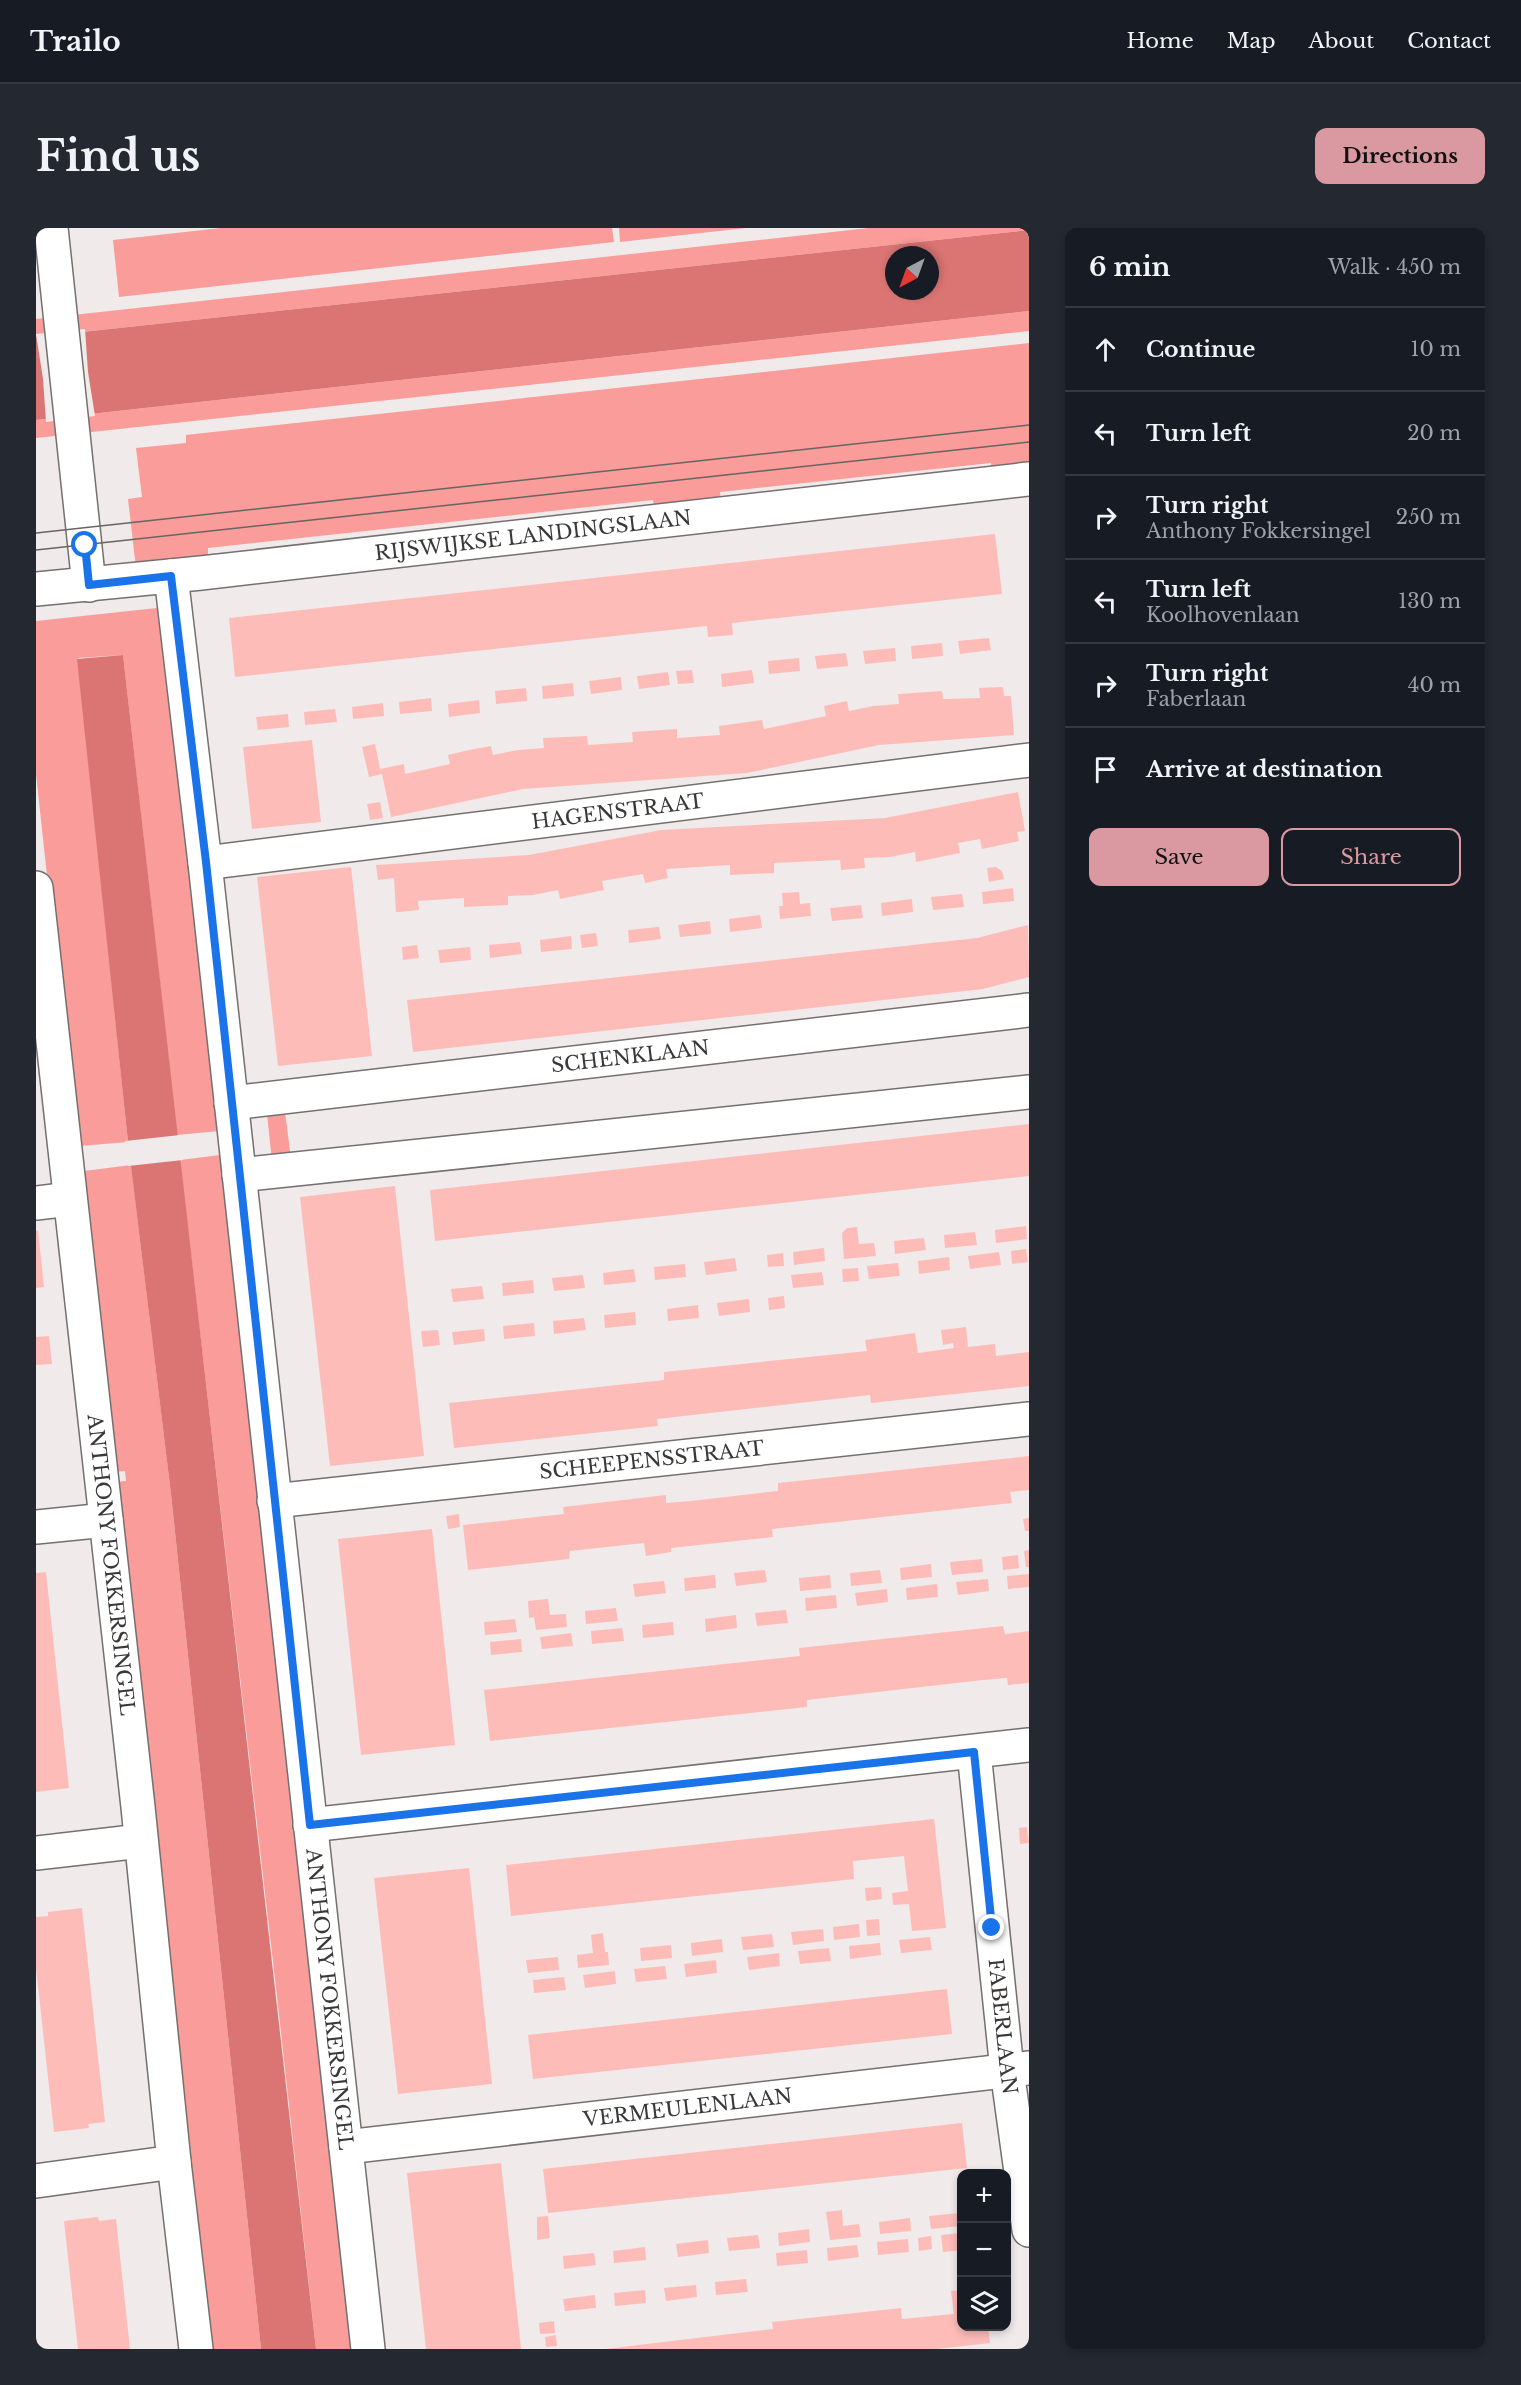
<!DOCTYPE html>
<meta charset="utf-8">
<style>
:root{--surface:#171b24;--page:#242831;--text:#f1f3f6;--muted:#9ea1a6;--line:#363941;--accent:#da99a1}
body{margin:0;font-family:"Libre Baskerville",serif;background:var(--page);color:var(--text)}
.controls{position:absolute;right:18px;bottom:18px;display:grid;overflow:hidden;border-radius:12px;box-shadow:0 3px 9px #0003}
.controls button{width:54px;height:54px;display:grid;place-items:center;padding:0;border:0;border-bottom:2px solid var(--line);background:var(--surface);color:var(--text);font:30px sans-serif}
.compass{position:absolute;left:849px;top:18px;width:54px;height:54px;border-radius:50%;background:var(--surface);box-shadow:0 3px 9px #0003;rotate:221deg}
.stop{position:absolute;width:18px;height:18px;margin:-14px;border:4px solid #1a73e8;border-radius:50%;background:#fff}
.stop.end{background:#1a73e8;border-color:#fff;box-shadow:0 2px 6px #0008}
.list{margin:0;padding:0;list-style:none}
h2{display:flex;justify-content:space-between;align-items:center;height:78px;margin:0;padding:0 24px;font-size:26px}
h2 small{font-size:20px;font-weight:400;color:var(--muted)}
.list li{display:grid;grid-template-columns:39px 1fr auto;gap:18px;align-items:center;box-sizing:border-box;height:84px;padding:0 24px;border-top:2px solid var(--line)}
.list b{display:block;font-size:22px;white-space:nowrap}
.list p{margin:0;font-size:20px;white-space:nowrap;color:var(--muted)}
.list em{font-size:20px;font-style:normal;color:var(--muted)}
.actions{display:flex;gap:12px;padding:18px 24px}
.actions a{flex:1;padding:14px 0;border:2px solid var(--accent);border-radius:12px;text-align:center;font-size:21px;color:var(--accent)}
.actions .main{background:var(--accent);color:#111}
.icon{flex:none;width:33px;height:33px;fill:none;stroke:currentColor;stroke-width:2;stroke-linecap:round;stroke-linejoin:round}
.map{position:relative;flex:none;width:993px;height:2121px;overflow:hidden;border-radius:12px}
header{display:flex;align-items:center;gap:36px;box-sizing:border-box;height:84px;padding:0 30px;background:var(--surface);border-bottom:2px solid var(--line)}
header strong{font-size:28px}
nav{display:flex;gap:33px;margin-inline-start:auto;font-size:21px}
.intro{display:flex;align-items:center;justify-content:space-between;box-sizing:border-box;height:144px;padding:0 36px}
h1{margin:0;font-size:42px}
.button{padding:15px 27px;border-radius:12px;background:var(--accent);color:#111;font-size:21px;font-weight:700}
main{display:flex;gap:36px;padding:0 36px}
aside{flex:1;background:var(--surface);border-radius:12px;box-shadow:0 3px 9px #0003}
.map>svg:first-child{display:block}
.green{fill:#fa9c9a}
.water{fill:#db7574;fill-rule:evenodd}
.pier{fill:#f0eaea}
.building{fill:#febcb9}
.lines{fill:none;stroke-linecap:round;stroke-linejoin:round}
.minor-casing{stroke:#74706f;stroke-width:36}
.minor{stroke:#fff;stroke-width:33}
.tram{stroke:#676463;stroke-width:1.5}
.route{stroke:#1a73e8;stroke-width:8}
.labels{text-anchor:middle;stroke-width:6;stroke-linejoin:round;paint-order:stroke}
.street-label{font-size:20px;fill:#3b3938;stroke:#fff}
</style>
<header>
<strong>Trailo</strong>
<nav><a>Home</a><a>Map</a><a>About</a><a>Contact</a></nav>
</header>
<div class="intro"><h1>Find us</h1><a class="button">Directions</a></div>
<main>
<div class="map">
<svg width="993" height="2121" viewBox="0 0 993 2121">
<rect width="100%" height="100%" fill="#f0eaea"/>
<!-- green -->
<g class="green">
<path d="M185,0H576L578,14L83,69L77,12Z"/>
<path d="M583,0H710L584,14Z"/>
<path d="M833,0H993V2L0,109V91Z"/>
<path d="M993,83V103L0,210V192Z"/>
<path d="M993,115V242L956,247L955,235L684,264L685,276L619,283L617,272L172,320V331L100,340L92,271L106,269L100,220L150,215V207Z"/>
<path d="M130,379L183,903L141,907L87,427L42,430L92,914L44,918L40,915L0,546V393Z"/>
<path d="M249,884L255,931L236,933L231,886Z"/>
<path d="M184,927L188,928L319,2121H280L241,1768L144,932Z"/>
<path d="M95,937L135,1266L225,2121H172L77,1254L90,1253L89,1243L76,1244L48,943Z"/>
</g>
<!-- water -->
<g class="water">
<path d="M993,2V83L0,192V109ZM858,27H894V63H858Z"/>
<path d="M87,427L280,2121H225L135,1266L92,914L41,431Z"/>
</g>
<!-- pier -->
<g class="pier">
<path d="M49,101L52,144L59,188L10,194L7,151L0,106Z"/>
<path d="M144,907L147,932L92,938L89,913Z"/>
</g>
<!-- building -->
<g class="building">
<path d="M959,306L966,366L696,395L697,407L672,409L671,398L199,449L193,390Z"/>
<path d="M953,410L955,422L924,426L922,413Z"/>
<path d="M906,415L907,428L876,431L875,418Z"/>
<path d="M859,420L860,433L829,436L827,423Z"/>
<path d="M810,425L812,438L781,441L779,428Z"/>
<path d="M763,430L764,443L733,446L732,433Z"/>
<path d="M656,442L658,455L642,456L640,443Z"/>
<path d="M716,442L718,455L686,459L685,446Z"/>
<path d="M632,444L634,457L603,461L601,448Z"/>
<path d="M585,449L586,462L555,466L553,453Z"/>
<path d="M537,455L538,468L507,471L506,458Z"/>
<path d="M967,459L968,468H975L978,507L843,517L711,545L487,561L355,589L346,546L333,549L326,519L339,516L344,541L368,536L369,546L414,536L412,527L433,522L455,518L457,527L482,522L508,520L507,510L551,508L552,517L597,514L596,504L641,501V510L684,507L683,498L726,492L728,501L790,488L788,478L811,473L813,483L837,478L863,476L862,466L906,463L907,471L944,470L943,460Z"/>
<path d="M490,460L491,473L460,476L459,463Z"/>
<path d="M395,470L396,483L364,486L363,474Z"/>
<path d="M443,472L444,485L413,489L412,476Z"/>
<path d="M347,475L348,488L317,491L316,479Z"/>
<path d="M299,481L301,494L269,497L268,484Z"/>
<path d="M252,486L253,499L222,502L220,489Z"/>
<path d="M276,512L285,594L216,601L207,519Z"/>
<path d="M982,564L989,603L981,604L983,613L946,621L944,611L922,615L924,625L880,634L879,624L854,629L828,630L829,640L805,642L804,632L738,635V645L714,646L694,647V637L630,641L632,650L609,655L607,646L566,653L568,662L524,671L522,662L497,667L472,668V677L428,679V670L382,673L383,682L363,684H360L358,650L342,652L340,637L493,627L625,602L849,590Z"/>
<path d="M344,574L347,590L334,592L331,576Z"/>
<path d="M315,639L336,828L242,838L221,649Z"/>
<path d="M960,639L966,643L968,651L953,654L951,640Z"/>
<path d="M977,660L978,673L947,676L946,664Z"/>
<path d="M763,664L764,676L774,675L775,688L744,691L743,678H747L746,665Z"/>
<path d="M926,666L928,679L897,682L895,669Z"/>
<path d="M876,671L877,684L846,688L845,675Z"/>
<path d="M825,677L827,690L796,693L794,680Z"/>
<path d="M724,687L726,700L694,704L693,691Z"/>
<path d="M674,693L675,706L644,709L642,697Z"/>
<path d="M992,697L993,749L947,761L377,824L371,772L941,710Z"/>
<path d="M623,699L625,711L593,715L592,702Z"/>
<path d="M560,705L562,718L546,720L544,707Z"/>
<path d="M535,708L536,721L505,724L504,712Z"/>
<path d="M484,714L486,726L454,730L453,717Z"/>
<path d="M381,717L383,730L367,732L366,719Z"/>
<path d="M434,719L435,732L404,735L402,722Z"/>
<path d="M993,896V948L399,1013L394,962Z"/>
<path d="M359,958L388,1228L294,1238L264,969Z"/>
<path d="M990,998L991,1011L960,1015L959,1002Z"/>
<path d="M821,999L823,1016L838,1015L840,1028L808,1031L806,1005L811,1000Z"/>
<path d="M2,1002L8,1059L0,1060V1003Z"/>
<path d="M939,1004L941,1017L909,1020L908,1007Z"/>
<path d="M888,1010L890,1022L859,1026L858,1013Z"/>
<path d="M788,1020L789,1033L758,1037L757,1024Z"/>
<path d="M990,1021L992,1034L976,1036L975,1023Z"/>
<path d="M963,1024L965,1037L934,1041L932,1028Z"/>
<path d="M747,1025L748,1038L732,1039L731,1027Z"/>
<path d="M913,1029L914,1042L883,1046L882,1033Z"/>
<path d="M699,1030L701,1043L670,1047L668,1034Z"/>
<path d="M862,1035L864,1048L833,1051L831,1038Z"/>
<path d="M649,1036L650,1049L619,1052L618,1039Z"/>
<path d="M822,1040L823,1053L807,1054L806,1041Z"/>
<path d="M598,1041L600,1054L568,1057L567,1045Z"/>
<path d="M786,1044L788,1057L757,1060L755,1047Z"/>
<path d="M547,1047L549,1060L518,1063L516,1050Z"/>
<path d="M497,1052L498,1065L467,1068L466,1055Z"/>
<path d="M446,1058L448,1071L417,1074L415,1061Z"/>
<path d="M748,1068L749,1080L733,1082L732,1070Z"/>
<path d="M713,1071L714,1084L683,1088L681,1075Z"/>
<path d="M662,1077L663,1090L632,1093L631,1081Z"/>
<path d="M599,1084L600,1097L569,1100L568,1087Z"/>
<path d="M548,1090L550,1102L518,1106L517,1093Z"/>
<path d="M498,1095L499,1108L468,1111L467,1098Z"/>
<path d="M930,1099L932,1119L959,1116L960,1128L993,1124V1158L835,1175L834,1167L621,1191L622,1198L418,1220L413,1175L628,1152V1144L831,1123L829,1112L879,1105L882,1125L918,1120L917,1115L907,1117L905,1102Z"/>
<path d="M448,1101L449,1113L418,1117L416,1104Z"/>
<path d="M402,1102L404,1117L387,1119L385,1103Z"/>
<path d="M13,1108L16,1136L0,1137V1109Z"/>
<path d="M993,1228V1262L974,1264L976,1275L736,1301L737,1309L635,1320V1324L610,1328L608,1315L534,1323L533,1331L432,1342L427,1297L528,1286L527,1279L630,1267V1275L655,1273L742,1263V1255Z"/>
<path d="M423,1286L424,1299L412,1301L410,1288Z"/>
<path d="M993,1290V1303H989L987,1291Z"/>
<path d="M396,1301L419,1517L325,1527L302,1311Z"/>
<path d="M993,1322V1339H990L988,1323Z"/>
<path d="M982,1327L983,1340L967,1342L966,1329Z"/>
<path d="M946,1331L947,1344L916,1347L914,1334Z"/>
<path d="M895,1336L896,1349L865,1352L864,1340Z"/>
<path d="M729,1342L731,1354L700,1358L698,1345Z"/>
<path d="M844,1342L846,1355L815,1358L814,1345Z"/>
<path d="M10,1344L33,1560L0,1564V1345Z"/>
<path d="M993,1346V1359L972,1361L971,1348Z"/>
<path d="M679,1347L680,1360L649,1363L648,1350Z"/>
<path d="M794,1347L795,1360L764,1363L763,1350Z"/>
<path d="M952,1351L953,1363L922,1367L920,1354Z"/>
<path d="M628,1353L630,1365L599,1369L597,1356Z"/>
<path d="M901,1356L902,1369L871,1372L870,1360Z"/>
<path d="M851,1361L852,1374L821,1378L819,1365Z"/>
<path d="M800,1367L801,1380L770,1383L769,1370Z"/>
<path d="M512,1371L514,1387L530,1386L531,1399L500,1402L498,1389L493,1390L492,1373Z"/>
<path d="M580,1380L582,1393L550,1396L549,1383Z"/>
<path d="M750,1382L752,1395L721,1398L719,1385Z"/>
<path d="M700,1387L701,1400L670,1404L669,1391Z"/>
<path d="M479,1391L481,1404L449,1407L448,1394Z"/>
<path d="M637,1394L638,1407L607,1410L606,1397Z"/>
<path d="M967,1398L969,1406L993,1403V1455L972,1457L971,1450L947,1452L771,1472V1479L454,1513L448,1462L764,1428L763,1420Z"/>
<path d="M586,1400L588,1413L556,1416L555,1403Z"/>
<path d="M535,1405L537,1418L506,1421L504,1409Z"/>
<path d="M485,1411L486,1424L455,1427L454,1414Z"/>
<path d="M898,1591L910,1700L876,1703L873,1676L857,1677L856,1665L872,1663L868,1628L817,1633L818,1651L475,1688L470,1637Z"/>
<path d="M991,1599L993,1615L984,1616L983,1600Z"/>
<path d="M433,1640L456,1856L362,1866L338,1650Z"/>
<path d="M845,1659L846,1671L830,1673L829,1660Z"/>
<path d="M46,1680L69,1894L52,1896L53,1900L18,1904L0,1740V1689L12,1688V1684Z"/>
<path d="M843,1691L844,1707L831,1708L830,1692Z"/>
<path d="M823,1696L824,1709L798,1712L797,1699Z"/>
<path d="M787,1701L788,1713L757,1717L755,1704Z"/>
<path d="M567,1705L569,1724H572L573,1737L542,1740L541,1727L557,1725L555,1707Z"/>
<path d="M736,1706L738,1719L707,1722L705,1709Z"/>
<path d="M894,1709L896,1722L865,1725L863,1712Z"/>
<path d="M686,1711L687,1724L656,1728L655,1715Z"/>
<path d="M844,1715L845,1727L814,1731L813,1718Z"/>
<path d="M635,1717L636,1730L605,1733L604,1720Z"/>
<path d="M793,1720L795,1733L764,1736L762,1723Z"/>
<path d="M743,1725L744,1738L713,1742L711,1729Z"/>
<path d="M522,1729L523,1742L492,1745L490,1732Z"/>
<path d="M680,1732L681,1745L650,1749L648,1736Z"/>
<path d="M629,1738L631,1751L600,1754L598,1741Z"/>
<path d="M579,1743L580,1756L549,1760L547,1747Z"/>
<path d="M528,1749L530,1762L498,1765L497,1752Z"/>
<path d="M911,1761L916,1806L497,1851L492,1807Z"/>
<path d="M926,1895L931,1940L512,1985L507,1941Z"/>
<path d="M465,1935L485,2121H390L371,1945Z"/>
<path d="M806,1982L807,1998L823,1996L825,2009L794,2012L790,1984Z"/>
<path d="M924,1985L926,1998L895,2001L893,1988Z"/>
<path d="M512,1988L514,2010L501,2012V1989Z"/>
<path d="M62,1989L63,1993L80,1991L94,2121H42L28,1993Z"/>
<path d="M874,1990L875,2003L844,2006L843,1994Z"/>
<path d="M773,2001L774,2014L743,2018L742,2005Z"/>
<path d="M926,2005V2022L907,2024L905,2007Z"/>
<path d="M722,2007L724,2020L693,2023L691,2010Z"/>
<path d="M895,2008L896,2021L883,2023L882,2010Z"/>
<path d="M872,2011L873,2024L842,2027L841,2014Z"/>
<path d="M672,2012L673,2025L642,2029L640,2016Z"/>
<path d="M821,2017L823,2029L792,2033L791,2020Z"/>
<path d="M609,2019L610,2032L578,2035L577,2023Z"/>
<path d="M771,2022L772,2035L741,2038L740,2025Z"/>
<path d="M558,2025L560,2037L528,2041L527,2028Z"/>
<path d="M710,2051L712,2064L680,2067L679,2054Z"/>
<path d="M660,2057L661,2069L630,2073L628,2060Z"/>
<path d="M609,2062L610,2075L579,2078L578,2065Z"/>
<path d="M926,2062V2098H952L954,2115L901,2121H569L737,2101L736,2094L865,2080L866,2091L918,2086L915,2063Z"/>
<path d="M559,2067L560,2080L529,2083L527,2071Z"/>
<path d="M518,2093L519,2105L504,2106L503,2095Z"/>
<path d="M520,2107L521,2118L510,2119L509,2109Z"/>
</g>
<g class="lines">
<!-- minor casing -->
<g class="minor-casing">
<g id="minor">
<path d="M15,0L53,357"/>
<path id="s1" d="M135,348L169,635L332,2121"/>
<path id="s2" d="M0,361L165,345L993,251"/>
<path id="s3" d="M169,635L993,532"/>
<path id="s4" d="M0,660L102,1579L138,1934L160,2121"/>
<path id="s5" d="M195,875L993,782"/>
<path d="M203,947L993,864"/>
<path d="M0,975L34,971"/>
<path id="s6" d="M238,1273L993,1191"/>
<path d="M0,1299L70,1292"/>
<path id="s7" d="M938,1524L971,1842L993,2002"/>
<path d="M274,1597L993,1517"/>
<path d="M0,1625L105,1613"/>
<path id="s8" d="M310,1919L993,1840"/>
<path d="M0,1953L138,1934"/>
</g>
</g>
<!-- minor -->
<use href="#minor" class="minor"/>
<!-- tram -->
<g class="tram">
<path d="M0,305L993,197"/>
<path d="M0,322L993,214"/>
</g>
</g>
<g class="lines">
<!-- route -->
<path class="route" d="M49,317L53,357L135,348L170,634L274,1597L938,1524L956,1700"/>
</g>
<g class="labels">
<!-- street labels -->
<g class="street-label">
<text dy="7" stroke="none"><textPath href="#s2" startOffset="500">RIJSWIJKSE LANDINGSLAAN</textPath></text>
<text dy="7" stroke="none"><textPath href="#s3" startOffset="416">HAGENSTRAAT</textPath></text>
<text dy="7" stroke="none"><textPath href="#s5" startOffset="402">SCHENKLAAN</textPath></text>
<text dy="7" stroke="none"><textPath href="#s6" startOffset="380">SCHEEPENSSTRAAT</textPath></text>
<text dy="7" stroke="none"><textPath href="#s4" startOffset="681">ANTHONY FOKKERSINGEL</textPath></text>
<text dy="7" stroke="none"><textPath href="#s1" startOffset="1432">ANTHONY FOKKERSINGEL</textPath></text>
<text dy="7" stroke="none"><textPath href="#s7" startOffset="276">FABERLAAN</textPath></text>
<text dy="7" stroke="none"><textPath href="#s8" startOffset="344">VERMEULENLAAN</textPath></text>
</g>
</g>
</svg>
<div class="controls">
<button>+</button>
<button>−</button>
<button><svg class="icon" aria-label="layers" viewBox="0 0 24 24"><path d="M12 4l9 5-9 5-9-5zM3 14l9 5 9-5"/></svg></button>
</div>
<svg class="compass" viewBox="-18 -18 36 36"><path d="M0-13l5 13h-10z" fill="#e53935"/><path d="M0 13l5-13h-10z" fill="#9ea1a6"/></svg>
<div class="stop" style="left:49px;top:317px"></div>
<div class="stop end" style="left:956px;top:1700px"></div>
</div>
<aside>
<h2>6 min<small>Walk · 450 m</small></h2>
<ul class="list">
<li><svg class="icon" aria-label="ahead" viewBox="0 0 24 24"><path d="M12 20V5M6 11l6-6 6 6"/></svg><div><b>Continue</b></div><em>10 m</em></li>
<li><svg class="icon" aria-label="left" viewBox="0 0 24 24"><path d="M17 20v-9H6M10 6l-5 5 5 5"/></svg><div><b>Turn left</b></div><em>20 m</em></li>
<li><svg class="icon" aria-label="right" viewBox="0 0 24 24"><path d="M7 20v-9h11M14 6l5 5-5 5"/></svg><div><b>Turn right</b><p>Anthony Fokkersingel</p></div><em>250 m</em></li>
<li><svg class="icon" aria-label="left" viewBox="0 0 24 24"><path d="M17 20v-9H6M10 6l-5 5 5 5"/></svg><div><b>Turn left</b><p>Koolhovenlaan</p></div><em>130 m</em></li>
<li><svg class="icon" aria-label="right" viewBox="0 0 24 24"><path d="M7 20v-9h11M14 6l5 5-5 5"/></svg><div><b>Turn right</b><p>Faberlaan</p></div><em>40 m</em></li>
<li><svg class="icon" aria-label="arrive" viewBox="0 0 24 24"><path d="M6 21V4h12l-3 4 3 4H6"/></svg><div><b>Arrive at destination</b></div></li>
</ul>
<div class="actions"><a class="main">Save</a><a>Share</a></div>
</aside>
</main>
